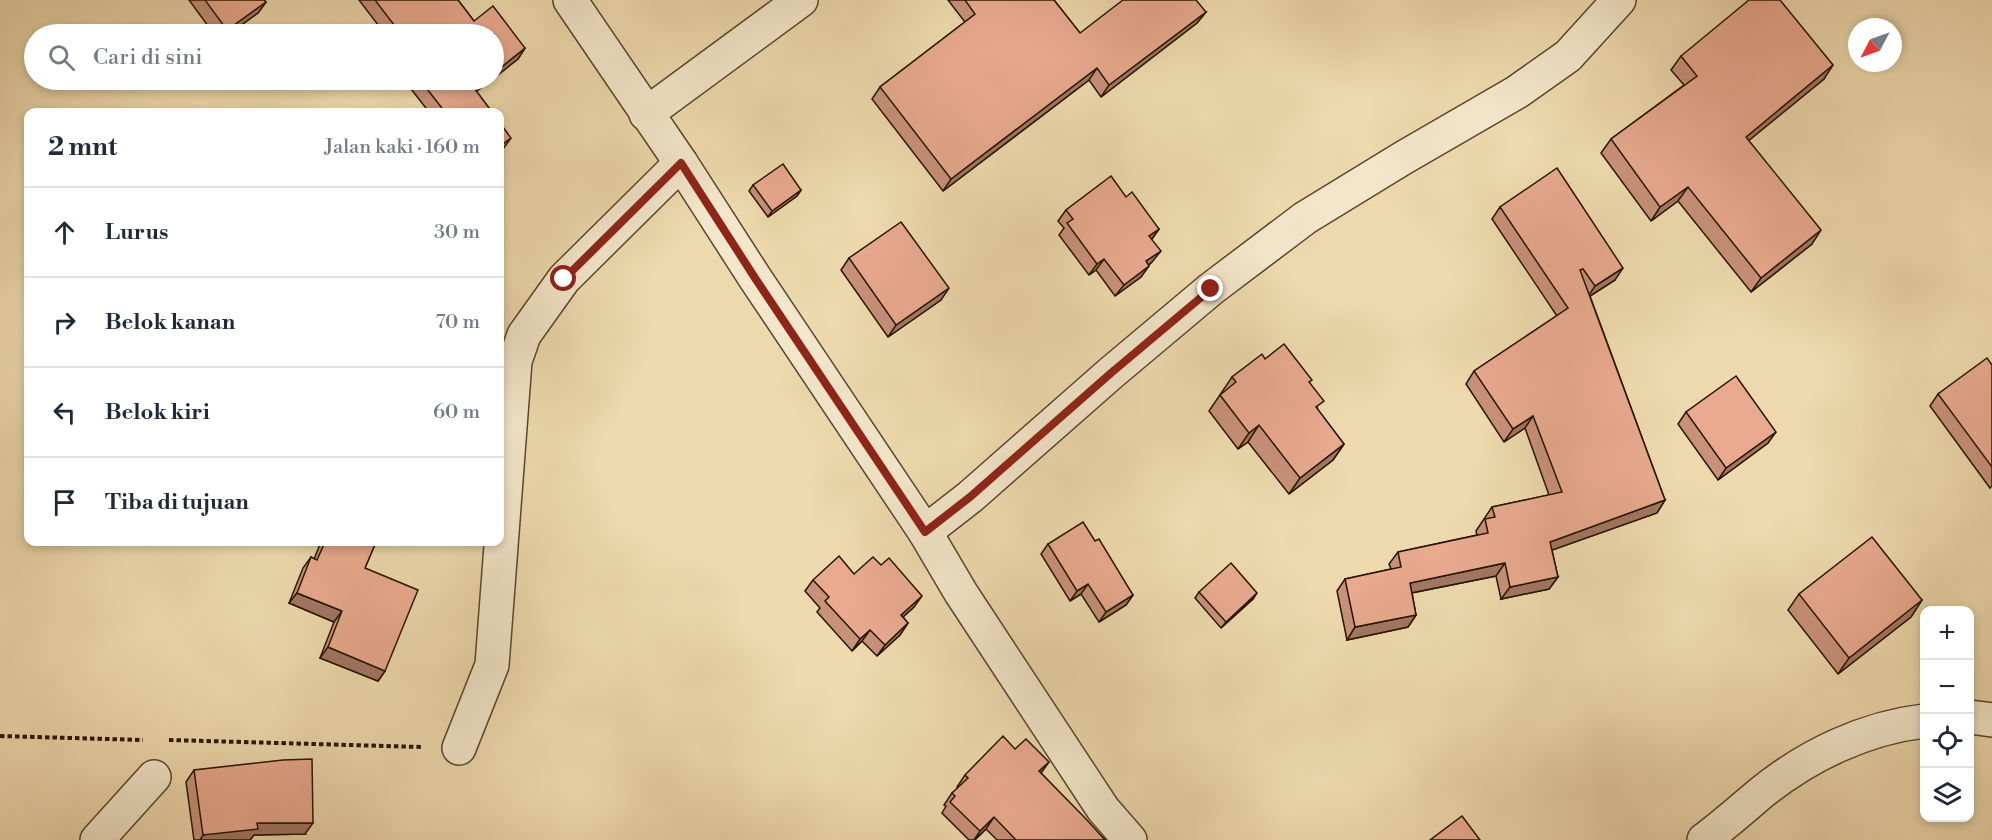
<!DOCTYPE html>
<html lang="id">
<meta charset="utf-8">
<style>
:root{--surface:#fff;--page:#f6f6f7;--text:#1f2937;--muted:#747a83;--line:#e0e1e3}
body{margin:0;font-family:"Libre Bodoni",serif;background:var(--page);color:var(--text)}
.controls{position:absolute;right:18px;bottom:18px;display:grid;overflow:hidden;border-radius:12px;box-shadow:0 3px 9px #0003}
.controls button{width:54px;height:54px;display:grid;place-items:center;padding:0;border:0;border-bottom:2px solid var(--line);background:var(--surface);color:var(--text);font:30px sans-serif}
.compass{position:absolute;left:1848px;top:18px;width:54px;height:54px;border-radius:50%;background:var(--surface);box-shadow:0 3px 9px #0003;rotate:229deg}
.stop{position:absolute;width:18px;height:18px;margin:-14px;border:4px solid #8f2418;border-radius:50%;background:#fff}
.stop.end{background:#8f2418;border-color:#fff;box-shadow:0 2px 6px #0008}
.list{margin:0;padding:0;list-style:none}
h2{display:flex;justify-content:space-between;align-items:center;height:78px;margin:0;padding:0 24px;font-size:26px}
h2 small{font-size:20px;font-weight:400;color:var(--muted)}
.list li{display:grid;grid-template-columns:39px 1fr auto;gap:18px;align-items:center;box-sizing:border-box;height:90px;padding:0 24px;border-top:2px solid var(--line)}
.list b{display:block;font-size:22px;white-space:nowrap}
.list em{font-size:20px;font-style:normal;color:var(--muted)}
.icon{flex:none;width:33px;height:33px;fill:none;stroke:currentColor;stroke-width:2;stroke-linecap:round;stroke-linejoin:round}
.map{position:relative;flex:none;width:1992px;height:840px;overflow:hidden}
.search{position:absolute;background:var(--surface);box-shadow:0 3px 9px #0003;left:24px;top:24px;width:480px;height:66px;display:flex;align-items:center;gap:15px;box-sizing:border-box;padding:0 21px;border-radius:33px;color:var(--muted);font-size:22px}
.panel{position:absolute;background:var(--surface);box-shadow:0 3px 9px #0003;left:24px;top:108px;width:480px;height:438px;border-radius:12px}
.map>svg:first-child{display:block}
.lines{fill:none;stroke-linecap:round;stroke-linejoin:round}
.minor-casing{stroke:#58472b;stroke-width:36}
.path{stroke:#261600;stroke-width:4;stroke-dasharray:4.5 3;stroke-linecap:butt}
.minor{stroke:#f3e6ca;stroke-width:33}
.wall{fill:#c8917a;stroke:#261600;stroke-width:1.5}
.shaded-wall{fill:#a27663;stroke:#261600;stroke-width:1.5}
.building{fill:#e8a98e;stroke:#261600;stroke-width:1.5}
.route{stroke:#8f2418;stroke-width:8}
</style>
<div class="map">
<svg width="1992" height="840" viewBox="0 0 1992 840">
<rect width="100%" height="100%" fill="#edd9ad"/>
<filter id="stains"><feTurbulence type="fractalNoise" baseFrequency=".00333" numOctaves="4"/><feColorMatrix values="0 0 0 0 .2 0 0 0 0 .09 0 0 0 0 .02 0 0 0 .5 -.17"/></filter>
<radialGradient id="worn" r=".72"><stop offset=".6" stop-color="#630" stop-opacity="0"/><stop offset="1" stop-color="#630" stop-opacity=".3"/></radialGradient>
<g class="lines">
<!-- minor casing -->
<g class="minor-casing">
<g id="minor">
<path d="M570,0L681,163L755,278L925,532L961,593L1103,809L1130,840"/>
<path d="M646,114L801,0"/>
<path d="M925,532L970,497L1111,373L1211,289L1305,218L1403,158L1517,92L1568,56L1619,0"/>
<path d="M1970,717L1992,720"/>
<path d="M459,748L492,665L515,361L524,335L564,279L681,163"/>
<path d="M97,840L154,777"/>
<path d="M1704,840C1724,825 1742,809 1761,793C1808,755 1865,728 1924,721"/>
</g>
</g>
<!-- path -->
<g class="path">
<path d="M0,736L143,740"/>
<path d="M169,740L422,747"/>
</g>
<!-- minor -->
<use href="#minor" class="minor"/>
</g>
<!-- wall -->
<g class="wall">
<path d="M189,0H264L266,2L258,13L229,34H214Z"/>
<path d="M359,0H458L474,21L525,48L518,59L494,78V34H385Z"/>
<path d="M948,0H1054L1080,33L1206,12L1197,23L1101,97L1089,80L943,191L872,99L880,87L965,22Z"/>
<path d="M1681,56L1824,79L1748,141L1812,244L1751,292L1678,201L1651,221L1601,153L1611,139L1684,85L1671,70Z"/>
<path d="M404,80H492L476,91L492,112H429Z"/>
<path d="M753,185L801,190L797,196L768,217L749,191Z"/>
<path d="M1126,197L1159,229L1152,239V262L1149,265L1141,277L1115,296L1096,270L1089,275L1059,235L1064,228L1058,221L1066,210Z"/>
<path d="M1500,207L1615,280L1590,296L1665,500L1657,513L1552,550L1558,577L1549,589L1501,599L1496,576L1412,593L1416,615L1408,627L1347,640L1337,591L1345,579L1391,569L1389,564L1398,552L1477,535L1476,531L1492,507L1549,495L1525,428L1504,442L1466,384L1474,371L1557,316L1492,219Z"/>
<path d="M849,258L941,300L888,337L841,270Z"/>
<path d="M1265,359L1310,383L1318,410L1344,444L1333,460L1289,494L1248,442L1238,449L1209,411L1232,377Z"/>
<path d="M1992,365V486L1990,488L1930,406L1938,394Z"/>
<path d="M1686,412L1768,443L1718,480L1678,424Z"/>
<path d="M1095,541L1133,595L1126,605L1099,622L1081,594L1070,601L1041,554L1048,544Z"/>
<path d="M321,542H376L365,568L385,671L378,681L320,658L334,622L289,603L303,568L311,557L314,559Z"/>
<path d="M854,574L914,607L903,617L908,623L900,635L877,656L862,641L852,651L817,612L820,608L805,591L813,580Z"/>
<path d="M1199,592L1253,599L1221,628L1195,598Z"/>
<path d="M1799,594L1922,600L1911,617L1838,674L1788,610Z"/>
<path d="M194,770L305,834L254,835L250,840H194L186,782Z"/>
<path d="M1041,773L1105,840H997L986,829L975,840H969L942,813L946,806L944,805L952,793L958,788L957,787L965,775Z"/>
</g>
<!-- shaded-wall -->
<g class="shaded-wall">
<path d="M266,2L258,13L229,34H224L227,30Z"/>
<path d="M1206,12L1197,23L1101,97L1109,85Z"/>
<path d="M525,48L518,59L494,78V73Z"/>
<path d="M1833,65L1824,79L1736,151L1746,137Z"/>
<path d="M1097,68L1089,80L943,191L951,179Z"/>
<path d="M485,80H492L466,99L474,88Z"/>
<path d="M511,138L503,149L500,151V146Z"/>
<path d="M1688,187L1678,201L1651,221L1660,207Z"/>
<path d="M801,190L797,196L768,217L772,211Z"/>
<path d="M1159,229L1151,240L1149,236Z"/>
<path d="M1821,230L1812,244L1751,292L1761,278Z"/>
<path d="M1161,251L1152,262L1138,273L1146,261Z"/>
<path d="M1104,259L1096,270L1089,275L1097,264Z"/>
<path d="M1149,266L1141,277L1115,296L1124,285Z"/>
<path d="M1623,268L1615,280L1587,298L1595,286Z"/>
<path d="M949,288L941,300L888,337L896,325Z"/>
<path d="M1533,416L1525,428L1504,442L1513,429Z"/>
<path d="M1259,425L1248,442L1238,449L1249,433Z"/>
<path d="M1776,432L1768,443L1718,480L1726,468Z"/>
<path d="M1344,444L1333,460L1289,494L1300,478Z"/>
<path d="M1665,500L1657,513L1541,554L1550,542Z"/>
<path d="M1505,563L1496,576L1401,595L1410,583Z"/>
<path d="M1558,577L1549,589L1501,599L1510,587Z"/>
<path d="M1088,584L1081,594L1070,601L1077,591Z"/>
<path d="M297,593L342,611L334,622L289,603Z"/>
<path d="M1257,593L1253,599L1221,628L1226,622Z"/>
<path d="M1133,595L1126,605L1099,622L1106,612Z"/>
<path d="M922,596L914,607L893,626L901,615Z"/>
<path d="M1922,600L1911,617L1838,674L1849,658Z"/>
<path d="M1416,615L1408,627L1347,640L1355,627Z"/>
<path d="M908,623L900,635L877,656L885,645Z"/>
<path d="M870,630L862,641L852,651L860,639Z"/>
<path d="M328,647L385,671L378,681L320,658Z"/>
<path d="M1049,762L1041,773L1039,771Z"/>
<path d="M994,817L986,829L974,840L980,831Z"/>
<path d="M257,823H313L305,834L254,835L250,840H200L203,835Z"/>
</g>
<!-- building -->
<g class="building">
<path d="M205,0H264L266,2L227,30Z"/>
<path d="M375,0H458L474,21L493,6L525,48L494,73V34H401Z"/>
<path d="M965,0H1054L1080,33L1123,0H1196L1206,12L1109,85L1097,68L951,179L880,87L975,14Z"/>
<path d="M1749,0H1780L1833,65L1746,137L1821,230L1761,278L1688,187L1660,207L1611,139L1697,76L1681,56Z"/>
<path d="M420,80H485L474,88L492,112H445Z"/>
<path d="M500,123L511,138L500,146Z"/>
<path d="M783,164L801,190L772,211L753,185Z"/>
<path d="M1557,168L1623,268L1595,286L1583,269L1580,270L1665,500L1550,542L1558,577L1510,587L1505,563L1410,583L1416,615L1355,627L1345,579L1401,567L1398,552L1488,533L1485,519L1495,517L1492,507L1562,492L1533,416L1513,429L1474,371L1568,308L1500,207Z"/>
<path d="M1111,176L1126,197L1132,192L1159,229L1149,236L1161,251L1146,261L1149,266L1124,285L1104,259L1097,264L1067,223L1073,219L1066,210Z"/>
<path d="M901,222L949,288L896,325L849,258Z"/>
<path d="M1284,344L1312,380L1309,382L1324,401L1316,407L1344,444L1300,478L1259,425L1249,433L1220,395L1236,382L1232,377L1262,354L1265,359Z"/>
<path d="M1987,358L1992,365V467L1938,394Z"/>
<path d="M1736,376L1776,432L1726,468L1686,412Z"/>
<path d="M1083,522L1095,541L1099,539L1133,595L1106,612L1088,584L1077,591L1048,544Z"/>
<path d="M1872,537L1922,600L1849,658L1799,594Z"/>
<path d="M325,542H376L365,568L418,590L385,671L328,647L342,611L297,593L311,557L317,560Z"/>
<path d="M839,556L854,574L873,557L881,565L889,558L922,596L901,615L908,623L885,645L870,630L860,639L825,601L829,597L813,580Z"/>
<path d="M1231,563L1257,593L1226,622L1199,592Z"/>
<path d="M1003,736L1015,749L1026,739L1049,762L1039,771L1087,820L1105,840H1016L994,817L980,831L950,802L955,796L952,793L968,778L965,775Z"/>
<path d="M312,759L313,823H257L258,829L203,835L194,770L283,760Z"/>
<path d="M1462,816L1480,840H1430Z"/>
</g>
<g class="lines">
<!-- route -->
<path class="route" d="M564,279L681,163L755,278L925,532L970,497L1111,373L1211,289"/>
</g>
<rect width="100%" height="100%" filter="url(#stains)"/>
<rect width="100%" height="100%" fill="url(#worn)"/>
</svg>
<div class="controls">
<button>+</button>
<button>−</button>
<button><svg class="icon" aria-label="locate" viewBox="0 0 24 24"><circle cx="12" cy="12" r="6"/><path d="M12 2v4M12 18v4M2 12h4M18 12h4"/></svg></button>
<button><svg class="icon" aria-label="layers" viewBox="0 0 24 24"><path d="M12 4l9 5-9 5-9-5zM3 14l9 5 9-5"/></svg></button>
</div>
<svg class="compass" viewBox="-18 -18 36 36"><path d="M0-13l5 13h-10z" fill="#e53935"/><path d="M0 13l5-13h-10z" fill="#747a83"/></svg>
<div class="stop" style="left:564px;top:279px"></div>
<div class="stop end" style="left:1211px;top:289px"></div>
<div class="search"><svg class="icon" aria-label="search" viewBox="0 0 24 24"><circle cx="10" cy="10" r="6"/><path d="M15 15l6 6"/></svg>Cari di sini</div>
<section class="panel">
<h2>2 mnt<small>Jalan kaki · 160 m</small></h2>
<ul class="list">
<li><svg class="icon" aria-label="ahead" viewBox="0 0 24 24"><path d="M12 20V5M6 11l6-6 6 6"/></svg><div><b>Lurus</b></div><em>30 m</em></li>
<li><svg class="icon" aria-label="right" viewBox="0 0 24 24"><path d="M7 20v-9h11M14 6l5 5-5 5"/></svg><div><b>Belok kanan</b></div><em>70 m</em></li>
<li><svg class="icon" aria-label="left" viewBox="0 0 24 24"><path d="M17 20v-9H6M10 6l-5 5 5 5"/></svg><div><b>Belok kiri</b></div><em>60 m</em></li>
<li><svg class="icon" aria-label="arrive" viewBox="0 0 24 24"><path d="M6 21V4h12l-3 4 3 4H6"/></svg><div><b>Tiba di tujuan</b></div></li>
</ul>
</section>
</div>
